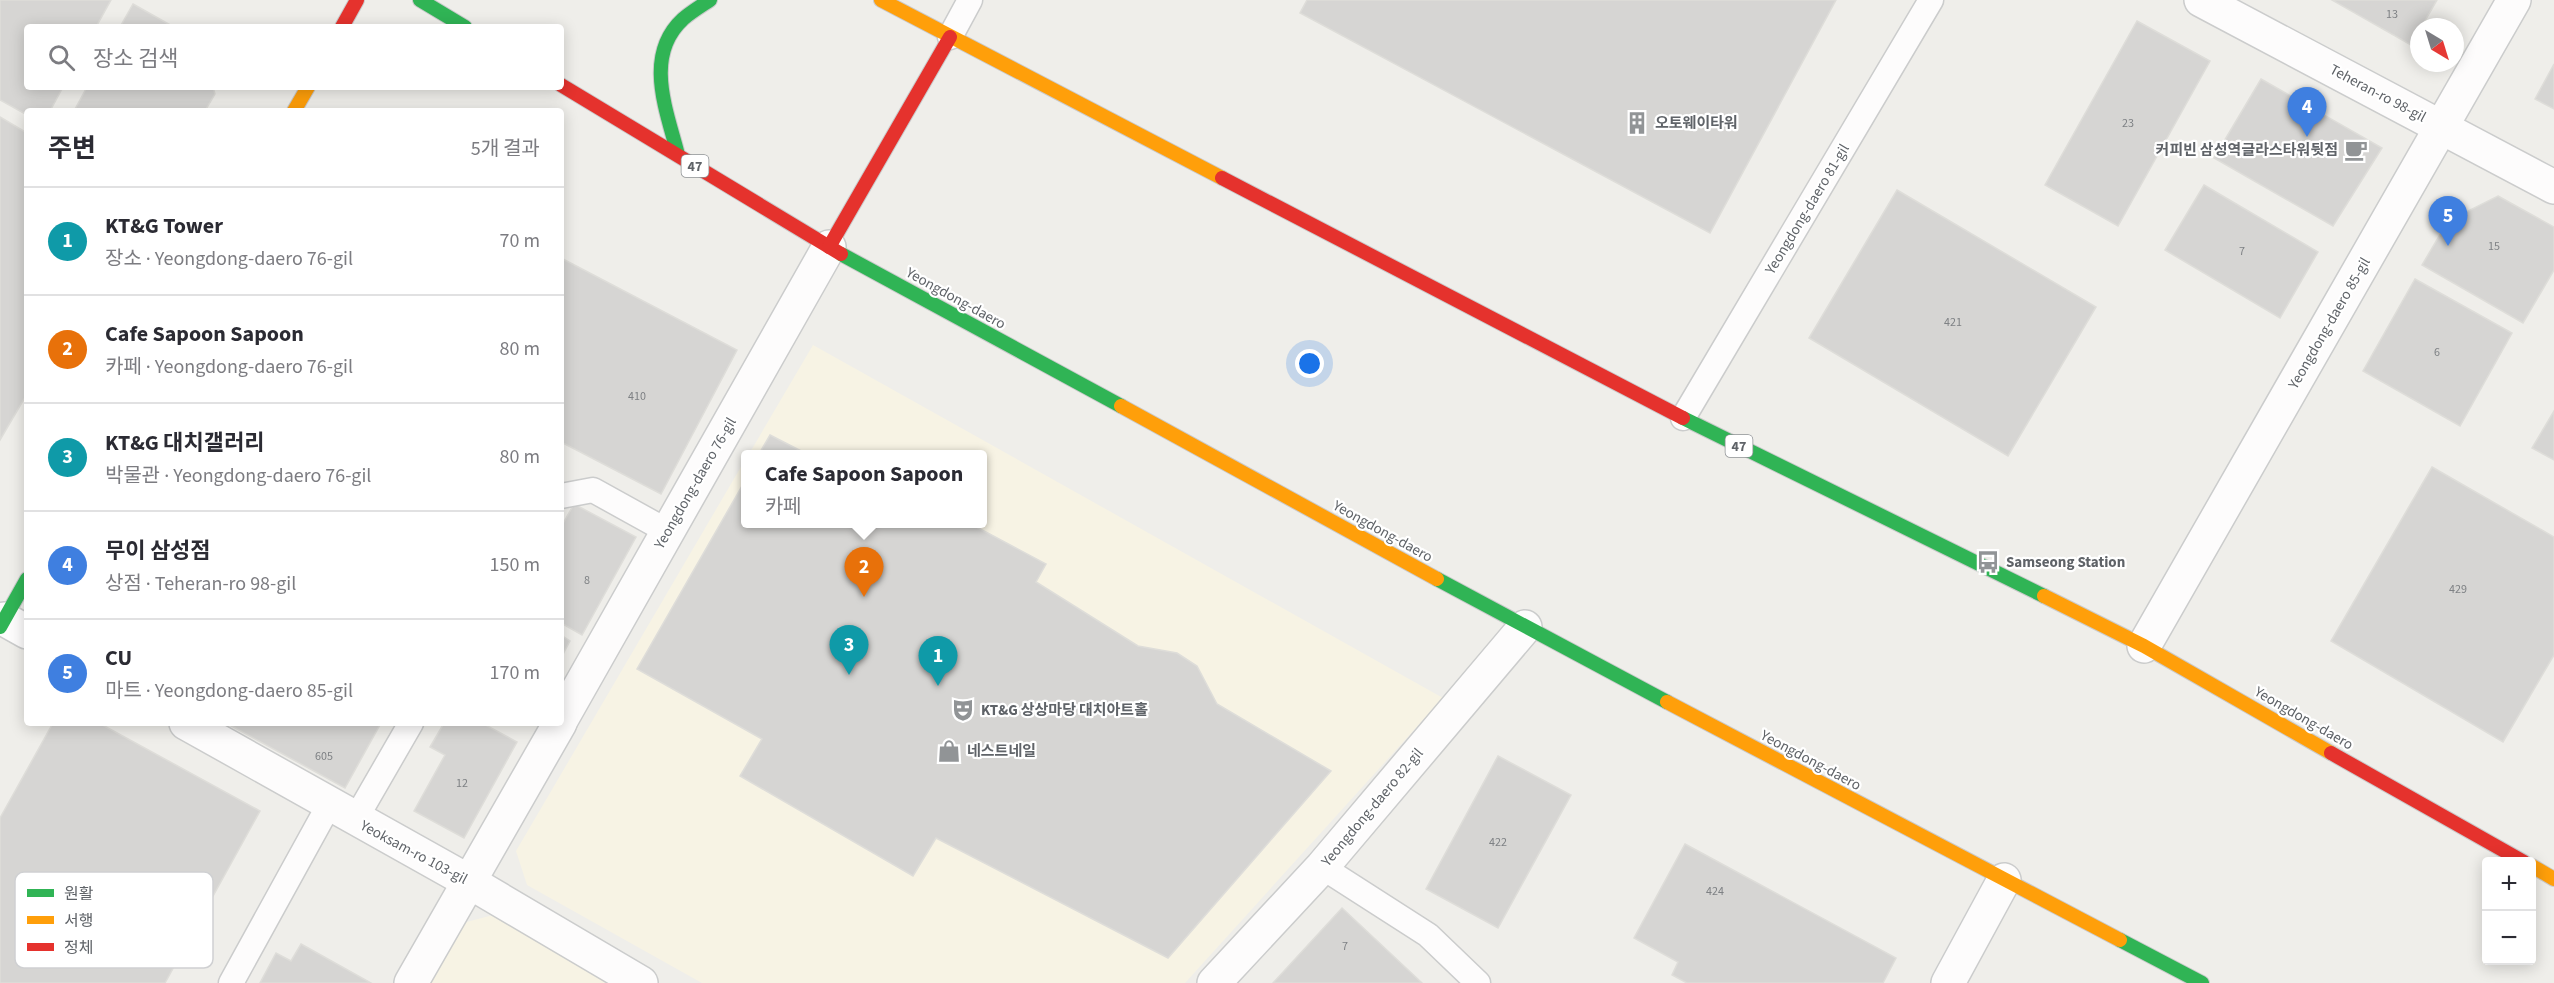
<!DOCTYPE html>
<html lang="ko">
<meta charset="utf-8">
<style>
:root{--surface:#fff;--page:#f2f2f3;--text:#2b2b33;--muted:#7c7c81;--line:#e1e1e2;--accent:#ea580c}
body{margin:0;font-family:"Source Sans 3","Noto Sans KR",sans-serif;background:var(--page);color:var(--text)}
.controls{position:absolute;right:18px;bottom:18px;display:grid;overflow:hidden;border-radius:6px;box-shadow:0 3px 15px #0003}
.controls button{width:54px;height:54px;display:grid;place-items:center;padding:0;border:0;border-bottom:2px solid var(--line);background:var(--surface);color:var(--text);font:30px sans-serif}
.compass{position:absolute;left:2410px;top:18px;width:54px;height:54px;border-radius:50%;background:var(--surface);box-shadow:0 3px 15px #0003;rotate:142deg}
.you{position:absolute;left:1310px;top:364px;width:21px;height:21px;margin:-15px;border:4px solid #fff;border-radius:50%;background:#1a73e8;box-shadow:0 0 0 9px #1a73e833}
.badge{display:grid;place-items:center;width:39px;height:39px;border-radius:50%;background:var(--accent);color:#fff;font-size:20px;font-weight:700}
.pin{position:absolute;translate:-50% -50px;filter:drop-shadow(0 2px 3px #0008)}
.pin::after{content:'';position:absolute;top:32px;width:21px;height:18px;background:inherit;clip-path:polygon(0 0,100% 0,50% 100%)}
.popup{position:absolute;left:741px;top:450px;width:246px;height:78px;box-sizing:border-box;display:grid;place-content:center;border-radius:6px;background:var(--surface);filter:drop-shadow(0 2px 4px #0005);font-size:20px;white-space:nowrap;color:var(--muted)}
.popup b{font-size:22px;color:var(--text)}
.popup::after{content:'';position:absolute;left:50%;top:100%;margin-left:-12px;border:12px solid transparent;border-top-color:var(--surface)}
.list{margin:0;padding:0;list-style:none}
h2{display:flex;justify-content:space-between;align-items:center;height:78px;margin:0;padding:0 24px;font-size:26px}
h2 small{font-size:20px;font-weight:400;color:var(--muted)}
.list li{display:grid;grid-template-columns:39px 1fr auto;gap:18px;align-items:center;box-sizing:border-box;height:108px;padding:0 24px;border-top:2px solid var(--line)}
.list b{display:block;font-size:22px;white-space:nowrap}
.list p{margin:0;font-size:20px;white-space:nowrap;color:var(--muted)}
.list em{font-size:20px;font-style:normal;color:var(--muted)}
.icon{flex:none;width:33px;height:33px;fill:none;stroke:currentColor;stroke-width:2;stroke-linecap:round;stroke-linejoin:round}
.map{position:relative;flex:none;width:2554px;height:983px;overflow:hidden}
.search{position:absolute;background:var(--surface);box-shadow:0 3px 15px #0003;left:24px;top:24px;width:540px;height:66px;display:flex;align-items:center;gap:15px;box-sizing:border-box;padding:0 21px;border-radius:6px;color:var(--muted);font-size:22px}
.panel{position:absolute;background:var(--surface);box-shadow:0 3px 15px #0003;left:24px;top:108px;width:540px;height:618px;border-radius:6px}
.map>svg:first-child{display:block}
.commercial{fill:#f7f3e4}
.building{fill:#d6d5d3;stroke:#deddd9;stroke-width:1.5}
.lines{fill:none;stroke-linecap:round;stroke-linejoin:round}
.lane-casing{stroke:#cbcccc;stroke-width:27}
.street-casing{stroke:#cbcccc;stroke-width:36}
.fast-casing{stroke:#cacacb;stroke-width:16}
.slow-casing{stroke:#cacacb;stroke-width:16}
.jam-casing{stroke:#cacacb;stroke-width:16}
.lane{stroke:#fdfcfc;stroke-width:24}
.street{stroke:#fdfcfc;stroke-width:33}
.fast{stroke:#30b455;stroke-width:14}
.slow{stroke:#ff9f0a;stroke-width:14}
.jam{stroke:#e5322d;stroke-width:14}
.labels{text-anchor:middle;stroke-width:4.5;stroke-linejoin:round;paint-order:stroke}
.number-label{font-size:12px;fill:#7e8184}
.shield{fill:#fff;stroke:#8f9295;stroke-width:1.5}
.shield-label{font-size:14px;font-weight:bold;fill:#5f6368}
.street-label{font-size:15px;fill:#5f6368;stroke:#fff}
.poi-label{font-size:15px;font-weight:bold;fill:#5f6368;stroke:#fff;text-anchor:start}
.key{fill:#fff;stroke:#cfd0d2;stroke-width:1.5}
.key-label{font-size:16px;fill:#5f6368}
</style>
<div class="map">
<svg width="2554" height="983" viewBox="0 0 2554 983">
<rect width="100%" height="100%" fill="#efeeea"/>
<!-- commercial -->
<g class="commercial">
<path d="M813,345L1443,698L1185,983H702L527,885L516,851L745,460L746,524H982V454H749Z"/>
<path d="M493,915L612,983H425L459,924Z"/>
</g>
<!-- building -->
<g class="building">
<path d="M0,0H111L96,27H27V87H63L50,111H27V115L0,100Z"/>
<path d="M1307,0H1836L1710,233L1300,13Z"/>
<path d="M2332,0H2437L2411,45Z"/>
<path d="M133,4L174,27H120Z"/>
<path d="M2137,21L2210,61L2118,226L2045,185Z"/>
<path d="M2554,64V109L2535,99Z"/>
<path d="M2261,79L2382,148L2333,226L2214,158Z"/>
<path d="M87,87H213L215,94L205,111H74Z"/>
<path d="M0,117L27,133V394L0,440Z"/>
<path d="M2204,185L2318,252L2280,318L2165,250Z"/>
<path d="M1897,190L2096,307L2008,456L1809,338Z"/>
<path d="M2498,196L2554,227V270L2523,323L2422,265L2448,221Z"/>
<path d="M561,258L737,350L661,494L561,442Z"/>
<path d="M2415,279L2512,333L2460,426L2363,371Z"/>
<path d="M2554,411V460L2532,448Z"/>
<path d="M770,435L807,454H759Z"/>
<path d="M2432,467L2554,537V655L2503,742L2331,641Z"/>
<path d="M746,479V524H971L1046,564L1036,582L1138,646L1177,653L1197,666L1217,704L1331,771L1168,958L936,838L913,876L740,776L762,739L637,669Z"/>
<path d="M574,504L636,537L582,635L561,623V527Z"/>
<path d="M561,635L570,641L561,658Z"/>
<path d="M53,723H99L260,811L165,983H0V818Z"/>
<path d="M226,723H381L345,788Z"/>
<path d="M444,723H482L517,742L464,838L414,811L445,755L430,747Z"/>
<path d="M1498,756L1571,795L1498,928L1426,889Z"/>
<path d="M1685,844L1896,958L1883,983H1687L1672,975L1678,962L1634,938Z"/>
<path d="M1342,908L1422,983H1273Z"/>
<path d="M301,944L371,983H260L276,953L291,961Z"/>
</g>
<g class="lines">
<!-- lane casing -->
<g class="lane-casing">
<g id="lane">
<path d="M950,37L970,0"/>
<path d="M1683,418L1931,0"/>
<path d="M561,496L593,490L667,531"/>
<path d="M355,820L411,723"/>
<path d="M1322,867L1428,935L1478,983"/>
<path d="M231,983L329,805"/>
</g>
</g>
<!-- street casing -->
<g class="street-casing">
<g id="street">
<path d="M2201,0L2554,187"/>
<path d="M4,619L27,632"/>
<path d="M2144,646L2514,0"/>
<path d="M561,720L829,247"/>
<path d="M186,723L468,881L641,983"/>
<path d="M411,983L560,723"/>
<path d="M1214,983L1322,867L1525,627"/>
<path d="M1948,983L2004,880"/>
</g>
</g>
<!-- fast casing -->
<g class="fast-casing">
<g id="fast">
<path d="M420,0L465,27"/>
<path d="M678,155C667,111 643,56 683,19C691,12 701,6 710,0"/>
<path d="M841,254L1121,406"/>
<path d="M1683,418L2044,596"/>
<path d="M1437,579L1667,702"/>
<path d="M0,627L27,579"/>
<path d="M2120,940L2202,983"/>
</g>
</g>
<!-- slow casing -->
<g class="slow-casing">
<g id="slow">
<path d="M881,0L1222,178"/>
<path d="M294,111L308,87"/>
<path d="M1121,406L1437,579"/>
<path d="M2044,596L2144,646L2331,753"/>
<path d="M1667,702L2120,940"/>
<path d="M2532,866L2554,879"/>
</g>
</g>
<!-- jam casing -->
<g class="jam-casing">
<g id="jam">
<path d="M342,27L357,0"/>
<path d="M561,85L841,254"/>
<path d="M1222,178L1683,418"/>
<path d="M829,247L950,37"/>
<path d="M2331,753L2524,862"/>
</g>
</g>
<!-- lane -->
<use href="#lane" class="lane"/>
<!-- street -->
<use href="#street" class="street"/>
<!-- fast -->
<use href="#fast" class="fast"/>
<!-- slow -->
<use href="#slow" class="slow"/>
<!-- jam -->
<use href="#jam" class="jam"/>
</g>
<!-- icons -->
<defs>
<g id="building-bare" transform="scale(1.8)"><path d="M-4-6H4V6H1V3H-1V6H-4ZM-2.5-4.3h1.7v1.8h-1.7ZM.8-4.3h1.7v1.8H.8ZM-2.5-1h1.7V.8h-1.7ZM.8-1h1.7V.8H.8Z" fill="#919496" stroke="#fff" stroke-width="2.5" paint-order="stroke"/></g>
<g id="cafe-bare" transform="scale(1.8)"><path d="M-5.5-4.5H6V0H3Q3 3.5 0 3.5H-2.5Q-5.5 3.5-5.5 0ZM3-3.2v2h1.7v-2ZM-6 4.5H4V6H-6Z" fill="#919496" stroke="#fff" stroke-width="2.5" paint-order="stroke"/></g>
<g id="bus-bare" transform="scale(1.8)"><path d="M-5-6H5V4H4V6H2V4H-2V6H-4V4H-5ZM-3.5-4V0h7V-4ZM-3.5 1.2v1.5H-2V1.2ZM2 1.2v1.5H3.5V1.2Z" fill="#919496" stroke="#fff" stroke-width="2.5" paint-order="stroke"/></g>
<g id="theatre-bare" transform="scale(1.8)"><path d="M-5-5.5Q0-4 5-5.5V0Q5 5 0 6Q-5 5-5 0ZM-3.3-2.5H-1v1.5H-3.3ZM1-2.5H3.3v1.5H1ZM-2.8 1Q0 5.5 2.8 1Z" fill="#919496" stroke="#fff" stroke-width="2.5" paint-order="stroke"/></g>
<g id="shop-bare" transform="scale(1.8)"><path d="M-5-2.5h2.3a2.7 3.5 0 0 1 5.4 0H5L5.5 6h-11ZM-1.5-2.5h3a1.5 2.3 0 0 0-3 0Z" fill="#919496" stroke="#fff" stroke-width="2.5" paint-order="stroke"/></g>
</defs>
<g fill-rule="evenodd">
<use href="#building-bare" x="1637" y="123"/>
<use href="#cafe-bare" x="2356" y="150"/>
<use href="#bus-bare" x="1988" y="562"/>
<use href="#theatre-bare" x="963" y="710"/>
<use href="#shop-bare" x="949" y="751"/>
</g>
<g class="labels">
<!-- number labels -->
<g class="number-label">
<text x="2392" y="18">13</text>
<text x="2128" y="127">23</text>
<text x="2494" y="250">15</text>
<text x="2242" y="255">7</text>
<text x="1953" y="326">421</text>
<text x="2437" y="356">6</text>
<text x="637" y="400">410</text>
<text x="587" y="584">8</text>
<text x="2458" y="593">429</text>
<text x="324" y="760">605</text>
<text x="462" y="787">12</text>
<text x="1498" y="846">422</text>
<text x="1715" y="895">424</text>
<text x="1345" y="950">7</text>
</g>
<!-- shield labels -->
<g class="shield">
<rect x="681.5" y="155" width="27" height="22" rx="4.5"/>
<rect x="1725.5" y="435" width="27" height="22" rx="4.5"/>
</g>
<g class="shield-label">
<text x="695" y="171">47</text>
<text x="1739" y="451">47</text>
</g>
<!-- street labels -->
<g class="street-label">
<text transform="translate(2378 93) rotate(28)" y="5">Teheran-ro 98-gil</text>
<text transform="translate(1807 209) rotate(-59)" y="5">Yeongdong-daero 81-gil</text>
<text transform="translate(956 298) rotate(29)" y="5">Yeongdong-daero</text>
<text transform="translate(2329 323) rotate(-60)" y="5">Yeongdong-daero 85-gil</text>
<text transform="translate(695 483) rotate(-60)" y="5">Yeongdong-daero 76-gil</text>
<text transform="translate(1383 531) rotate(29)" y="5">Yeongdong-daero</text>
<text transform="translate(2304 718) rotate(30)" y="5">Yeongdong-daero</text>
<text transform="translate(1811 760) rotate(28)" y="5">Yeongdong-daero</text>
<text transform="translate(1372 807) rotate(-50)" y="5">Yeongdong-daero 82-gil</text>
<text transform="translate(414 852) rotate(28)" y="5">Yeoksam-ro 103-gil</text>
</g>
<!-- poi labels -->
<g class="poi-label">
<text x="1655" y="128">오토웨이타워</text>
<text x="2338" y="155" text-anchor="end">커피빈 삼성역글라스타워뒷점</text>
<text x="2006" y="567">Samseong Station</text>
<text x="981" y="715">KT&amp;G 상상마당 대치아트홀</text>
<text x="967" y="756">네스트네일</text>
</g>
</g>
<!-- legend -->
<rect x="15" y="872" width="198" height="96" rx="9" class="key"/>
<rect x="27" y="889" width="27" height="8" fill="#30b455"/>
<rect x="27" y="916" width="27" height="8" fill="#ff9f0a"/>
<rect x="27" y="943" width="27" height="8" fill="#e5322d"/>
<g class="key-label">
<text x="64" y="899">원활</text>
<text x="64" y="926">서행</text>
<text x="64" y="953">정체</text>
</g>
</svg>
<div class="controls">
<button>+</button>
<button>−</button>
</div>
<svg class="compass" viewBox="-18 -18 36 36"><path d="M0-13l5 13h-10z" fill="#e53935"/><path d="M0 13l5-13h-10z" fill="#7c7c81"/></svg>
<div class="you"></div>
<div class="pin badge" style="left:938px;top:686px;background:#0f9aa8">1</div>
<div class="pin badge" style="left:864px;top:597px;background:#e8710a">2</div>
<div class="popup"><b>Cafe Sapoon Sapoon</b>카페</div>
<div class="pin badge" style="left:849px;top:675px;background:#0f9aa8">3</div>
<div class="pin badge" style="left:2307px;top:137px;background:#3f7fe0">4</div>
<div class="pin badge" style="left:2448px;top:246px;background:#3f7fe0">5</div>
<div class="search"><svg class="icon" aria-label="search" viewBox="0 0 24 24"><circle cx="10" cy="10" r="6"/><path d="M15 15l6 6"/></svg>장소 검색</div>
<section class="panel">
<h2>주변<small>5개 결과</small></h2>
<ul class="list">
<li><span class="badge" style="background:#0f9aa8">1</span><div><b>KT&amp;G Tower</b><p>장소 · Yeongdong-daero 76-gil</p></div><em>70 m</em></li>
<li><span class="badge" style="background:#e8710a">2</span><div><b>Cafe Sapoon Sapoon</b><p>카페 · Yeongdong-daero 76-gil</p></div><em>80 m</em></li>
<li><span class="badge" style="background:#0f9aa8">3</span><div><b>KT&amp;G 대치갤러리</b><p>박물관 · Yeongdong-daero 76-gil</p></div><em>80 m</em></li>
<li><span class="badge" style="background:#3f7fe0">4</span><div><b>무이 삼성점</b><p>상점 · Teheran-ro 98-gil</p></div><em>150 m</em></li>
<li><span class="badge" style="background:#3f7fe0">5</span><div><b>CU</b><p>마트 · Yeongdong-daero 85-gil</p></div><em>170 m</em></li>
</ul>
</section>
</div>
